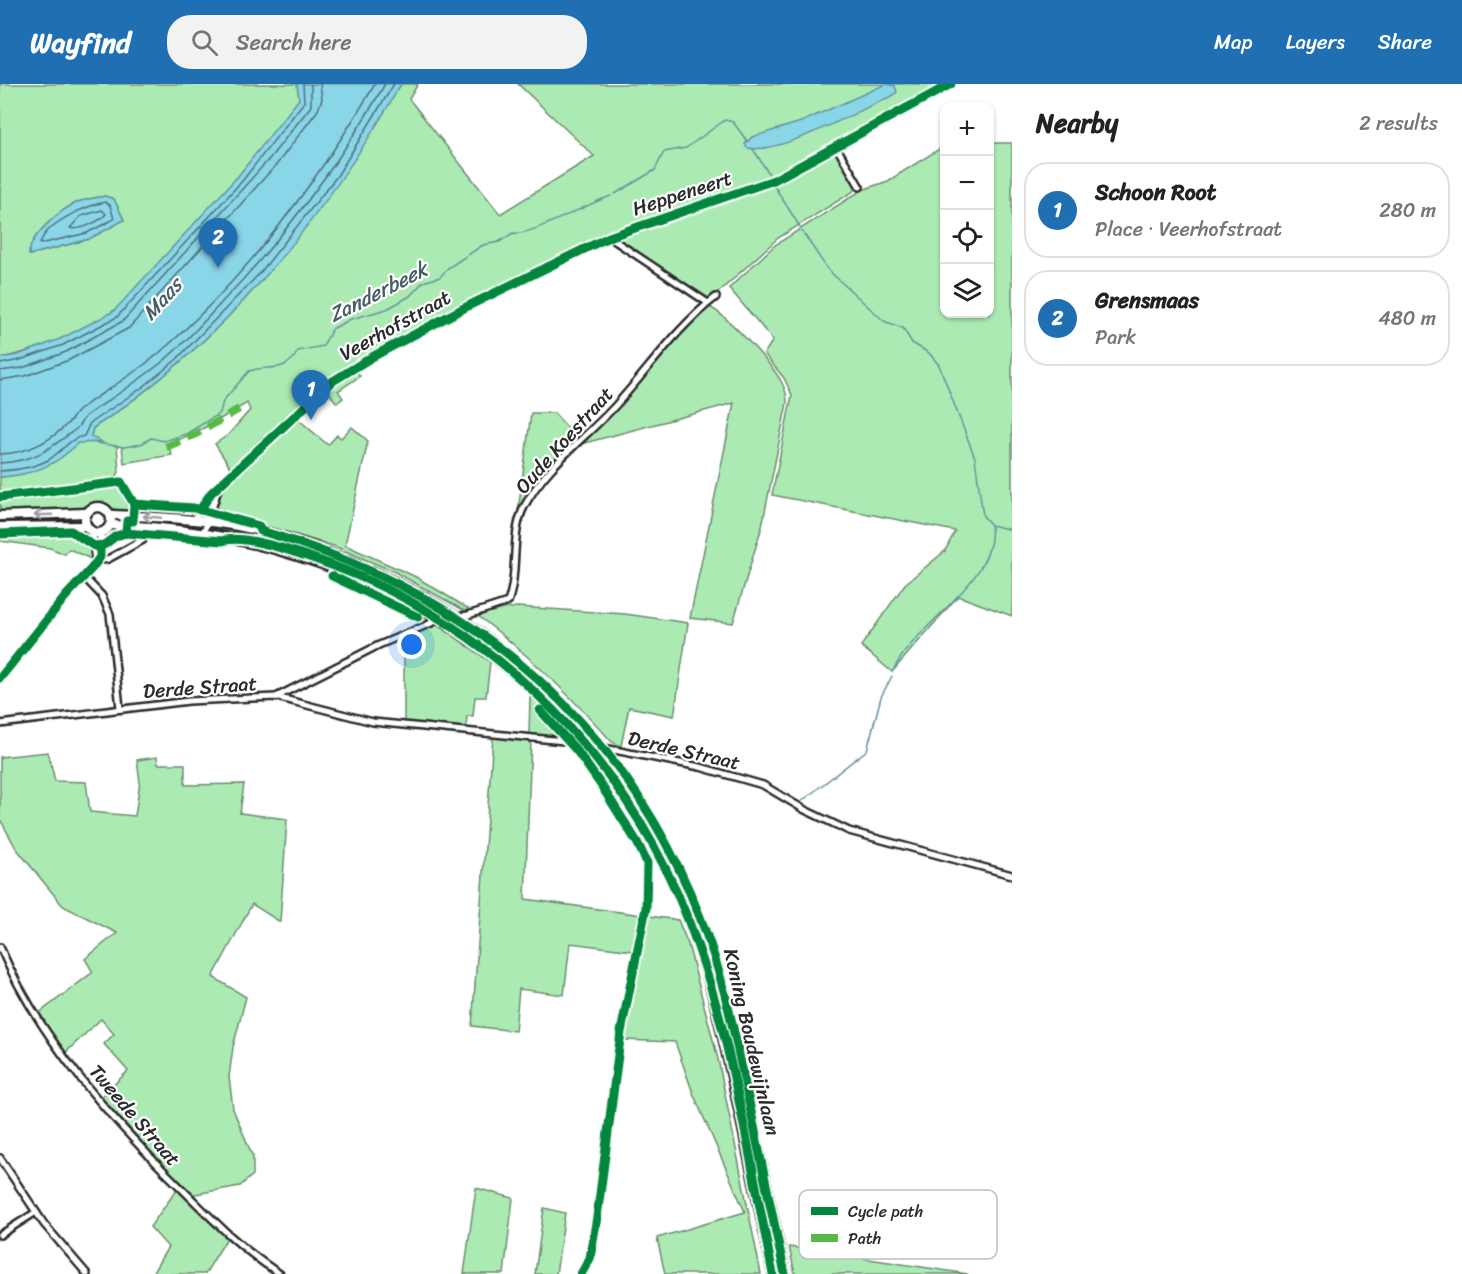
<!DOCTYPE html>
<meta charset="utf-8">
<style>
:root{--surface:#fff;--page:#f2f2f2;--text:#222;--muted:#767676;--line:#e0e0e0;--accent:#1f6fb2}
body{margin:0;font-family:Sriracha,sans-serif;background:var(--page);color:var(--text)}
.controls{position:absolute;right:18px;top:18px;display:grid;overflow:hidden;border-radius:12px;box-shadow:0 2px 4px #0004}
.controls button{width:54px;height:54px;display:grid;place-items:center;padding:0;border:0;border-bottom:2px solid var(--line);background:var(--surface);color:var(--text);font:30px sans-serif}
.you{position:absolute;left:412px;top:561px;width:21px;height:21px;margin:-15px;border:4px solid #fff;border-radius:50%;background:#1a73e8;box-shadow:0 0 0 9px #1a73e833}
.badge{display:grid;place-items:center;width:39px;height:39px;border-radius:50%;background:var(--accent);color:#fff;font-size:20px;font-weight:700}
.pin{position:absolute;translate:-50% -50px;filter:drop-shadow(0 2px 3px #0008)}
.pin::after{content:'';position:absolute;top:32px;width:21px;height:18px;background:inherit;clip-path:polygon(0 0,100% 0,50% 100%)}
.list{margin:0;padding:0;list-style:none}
h2{display:flex;justify-content:space-between;align-items:center;height:78px;margin:0;padding:0 24px;font-size:26px}
h2 small{font-size:20px;font-weight:400;color:var(--muted)}
.list li{display:grid;grid-template-columns:39px 1fr auto;gap:18px;align-items:center;box-sizing:border-box;height:96px;margin:0 12px 12px;padding:0 12px;border:2px solid var(--line);border-radius:24px}
.list b{display:block;font-size:22px;white-space:nowrap}
.list p{margin:0;font-size:20px;white-space:nowrap;color:var(--muted)}
.list em{font-size:20px;font-style:normal;color:var(--muted)}
.icon{flex:none;width:33px;height:33px;fill:none;stroke:currentColor;stroke-width:2;stroke-linecap:round;stroke-linejoin:round}
.map{position:relative;flex:none;width:1012px;height:1190px;overflow:hidden}
header{display:flex;align-items:center;gap:36px;box-sizing:border-box;height:84px;padding:0 30px;background:var(--accent);color:#fff}
header strong{font-size:28px}
nav{display:flex;gap:33px;margin-inline-start:auto;font-size:21px}
.search{width:420px;height:54px;background:var(--page);display:flex;align-items:center;gap:15px;box-sizing:border-box;padding:0 21px;border-radius:24px;color:var(--muted);font-size:22px}
main{display:flex}
aside{flex:1;background:var(--surface)}
.map>svg:first-child{display:block}
.green{fill:#abebb3;stroke:#6b8b6f;stroke-width:1.5;fill-rule:evenodd}
.water{fill:#89d6e8;stroke:#63929c;stroke-width:1.5}
.lines{fill:none;stroke-linecap:round;stroke-linejoin:round}
.shore{stroke:#516f77;stroke-width:1.5}
.stream{stroke:#63929c;stroke-width:1.5}
.minor-casing{stroke:#2b2b2b;stroke-width:10}
.tertiary-casing{stroke:#2b2b2b;stroke-width:11}
.primary-casing{stroke:#2b2b2b;stroke-width:13}
.minor{stroke:#fff;stroke-width:5}
.tertiary{stroke:#fff;stroke-width:7}
.primary{stroke:#fff;stroke-width:8}
.quiet{stroke:#58b947;stroke-width:8;stroke-dasharray:15 8;stroke-linecap:butt}
.cycleway-casing{stroke:#fff;stroke-width:13}
.cycleway{stroke:#00873e;stroke-width:9}
.oneway{stroke:#a0a0a0}
.labels{text-anchor:middle;stroke-width:4.5;stroke-linejoin:round;paint-order:stroke}
.street-label{font-size:20px;fill:#2b2b2b;stroke:#fff}
.water-label{font-size:21px;font-style:italic;fill:#475e64;stroke:#fff}
.key{fill:#fff;stroke:#bfbfbf;stroke-width:1.5}
.key-label{font-size:16px;fill:#2b2b2b}
</style>
<header>
<strong>Wayfind</strong>
<div class="search"><svg class="icon" aria-label="search" viewBox="0 0 24 24"><circle cx="10" cy="10" r="6"/><path d="M15 15l6 6"/></svg>Search here</div>
<nav><a>Map</a><a>Layers</a><a>Share</a></nav>
</header>
<main>
<div class="map">
<svg width="1012" height="1190" viewBox="0 0 1012 1190">
<rect width="100%" height="100%" fill="#fff"/>
<filter id="ink" filterUnits="userSpaceOnUse"><feTurbulence type="fractalNoise" baseFrequency=".0167" numOctaves="2"/><feDisplacementMap in="SourceGraphic" scale="12" xChannelSelector="R" yChannelSelector="G"/><feConvolveMatrix kernelMatrix="1 2 1 2 8 2 1 2 1" color-interpolation-filters="sRGB"/></filter>
<g filter="url(#ink)">
<!-- green -->
<g class="green">
<path d="M0,0H297L299,12L309,0H318L314,6L318,119L261,188L198,253L117,319L51,361L0,371V320L55,294L102,260L149,212L175,181L181,161L208,126L155,183C135,228 46,266 0,274ZM105,112L114,115L124,136L89,155L30,171C27,153 61,126 76,119C85,115 96,114 105,112Z"/>
<path d="M401,0H418L409,15L500,130L594,72L518,0H942L799,81L753,102L601,153L483,210L329,295L334,300L356,286L360,292L338,307L343,314L337,319L329,309L298,335L328,361L337,351L341,354L352,343L368,357L345,461L416,493L469,525L465,527L395,488L334,462L215,428L222,405L269,358L263,353L231,385L215,360L228,351L250,326L247,319L210,341L168,361L172,371L124,379L122,363L117,362L119,388L114,397L0,411V393C26,392 60,378 78,358H99L91,352L93,344C224,259 322,133 401,0Z"/>
<path d="M990,59H1012V532L958,512L892,588L861,562L905,500L945,467L955,447L772,411L792,311L784,294L764,270L773,256L729,204L775,161L862,106L888,97L944,62V230H990Z"/>
<path d="M837,68L856,104L854,107L778,154L710,216L616,154L745,111Z"/>
<path d="M709,223C724,228 773,282 781,297C785,304 787,310 787,319L762,442L733,539L690,534L734,319L581,360L618,324L688,242Z"/>
<path d="M531,329H554L579,356L547,390L520,428L518,427Z"/>
<path d="M113,402L125,405L132,422V430L113,427L99,420L84,427L0,430V415Z"/>
<path d="M210,442C294,453 372,485 443,531L368,493L322,475L287,463L209,447Z"/>
<path d="M71,449L91,463L93,476L69,465L65,470L50,464L0,457L6,450Z"/>
<path d="M517,523L625,530L688,539L674,632L629,623L621,662L612,658C571,612 527,569 478,532L479,529Z"/>
<path d="M458,536L550,610L588,654H584L532,601L455,541Z"/>
<path d="M437,540L490,578L486,613H475L473,632H467L466,645L404,639V553Z"/>
<path d="M530,611L564,646L565,651H529Z"/>
<path d="M493,653L531,656L525,815L678,836L688,860L718,975L761,1190H665L657,1154L745,1128L693,1009L675,958L623,956L615,1017L612,1016L618,955L633,867L570,859L564,911L519,905L515,947L472,942Z"/>
<path d="M599,666L655,746L693,824L711,877L725,927L782,1190H776L726,952L687,825L644,737L597,670Z"/>
<path d="M48,668L55,697L86,698L90,728L135,732L140,698L137,676L157,673L158,680H185V701L244,700L240,729L287,735L280,838L252,820L213,893L246,913L233,963L229,993L233,1025L253,1073V1091L240,1102L190,1111L101,1013L128,987L104,960L114,950L101,935L66,968L38,930L93,888L85,875L117,849L63,822L16,764L0,735V673Z"/>
<path d="M178,1104L227,1154L205,1190H152L168,1163L150,1143Z"/>
<path d="M476,1104L513,1114L504,1190H464Z"/>
<path d="M544,1124L565,1129L556,1190H535Z"/>
<path d="M789,1163L968,1190H795Z"/>
</g>
<!-- water -->
<g class="water">
<path d="M297,0H401C324,134 224,259 93,344L91,352L102,358L78,359C56,382 32,391 0,393V274L18,271L60,255L113,228L238,92L299,15Z"/>
<path d="M886,0L895,2L897,8L892,12C859,26 780,71 747,64L745,60L752,53L801,38Z"/>
<path d="M105,112L114,115L124,136L89,155L29,171C28,153 60,126 76,119C85,115 96,114 105,112Z"/>
</g>
<g class="lines">
<!-- shore -->
<g class="shore">
<path d="M105,118L110,121L114,135L87,149L40,160C45,139 86,122 105,118Z"/>
<path d="M102,126L106,130C99,138 80,147 70,144L81,132Z"/>
<path d="M0,280L20,276L63,261L117,233L243,96L304,18L303,0"/>
<path d="M0,287L22,284L66,268L123,237L270,74L311,22V0"/>
<path d="M0,296L25,292L69,276L129,244L277,80L318,26L322,15L320,0"/>
<path d="M0,370C29,369 52,357 71,336C74,332 76,328 80,325C105,306 133,291 158,270C245,195 317,98 375,0"/>
<path d="M0,379C36,377 49,365 76,345C80,342 82,335 87,331C112,314 137,298 161,279C183,261 203,239 222,218C286,151 339,79 385,0"/>
<path d="M0,387C16,386 34,384 48,376C61,369 69,354 84,352L90,339L143,303L176,276L260,189L337,92L394,0"/>
</g>
<!-- stream -->
<g class="stream">
<path d="M753,65L769,90"/>
<path d="M773,100L800,143"/>
<path d="M615,110L655,86L664,68L686,64L725,36L733,38L747,57"/>
<path d="M802,147L828,186L884,237L903,244L912,259L929,269L939,281L975,374L983,432L991,441L1012,446"/>
<path d="M95,359L124,363L141,360L151,354L164,357L186,350L220,329L223,317L249,287C270,280 285,291 298,267L323,262L332,245L351,235L387,225L410,212L423,198L440,193L448,184L483,161L499,158L513,149C529,153 588,119 611,112"/>
<path d="M893,587C914,540 998,498 991,442"/>
<path d="M802,717L867,666L881,613L892,592"/>
</g>
<!-- minor casing -->
<g class="minor-casing">
<g id="minor">
<path d="M837,64L860,103"/>
<path d="M609,153L708,219"/>
<path d="M134,420L200,426"/>
<path d="M193,437L211,409L312,316L333,297L372,273L464,224L609,153L774,96L951,0"/>
<path d="M202,449L208,439L218,405"/>
<path d="M96,477L108,475L143,456"/>
<path d="M84,493L102,512L110,530L120,624"/>
<path d="M276,613L379,561L441,535L468,531L508,518C519,488 510,451 524,423C545,382 586,354 616,321C649,285 677,243 716,213"/>
<path d="M0,640L189,617L276,613L373,638L574,658L700,683L763,701L805,726L849,747L1012,791"/>
<path d="M0,863C40,956 109,1033 180,1103C212,1135 242,1166 280,1190"/>
<path d="M0,1074L44,1140L87,1190"/>
<path d="M0,1151L36,1128"/>
</g>
</g>
<!-- tertiary casing -->
<g class="tertiary-casing">
<g id="tertiary">
<path d="M92,448L96,477"/>
<path d="M0,594L66,512L92,484L100,473L101,449"/>
</g>
</g>
<!-- primary casing -->
<g class="primary-casing">
<g id="primary">
<circle cx="98" cy="436" r="13"/>
<path d="M111,431C157,433 206,435 252,445C286,452 321,465 353,479C525,551 647,684 709,859C726,907 736,958 746,1007C759,1068 772,1129 785,1190"/>
<path d="M0,432L86,429"/>
<path d="M111,441C366,448 589,588 686,828C710,888 723,952 737,1015C749,1074 761,1132 773,1190"/>
<path d="M0,443L86,442"/>
</g>
</g>
<!-- minor -->
<use href="#minor" class="minor"/>
<!-- tertiary -->
<use href="#tertiary" class="tertiary"/>
<!-- primary -->
<use href="#primary" class="primary"/>
<!-- quiet -->
<path class="quiet" d="M166,363L196,350L239,325"/>
<!-- cycleway casing -->
<g class="cycleway-casing">
<g id="cycleway">
<path d="M0,413L121,398L134,420L133,437H127L126,449"/>
<path d="M134,420L194,424L259,442L261,447C478,510 635,644 710,860C727,910 737,962 748,1013C760,1072 772,1131 785,1190"/>
<path d="M200,426L211,409L333,297L372,273L464,224L609,153L774,96L951,0"/>
<path d="M0,450L71,447L94,462L104,461L116,452L126,449L222,457C250,447 341,484 370,497C526,569 643,701 698,863C734,966 751,1083 773,1190"/>
<path d="M332,492L418,533"/>
<path d="M0,594L66,512L92,484L100,473V462"/>
<path d="M540,626L577,667L601,701L637,758L647,779L646,824L621,948L597,1133L590,1174L581,1190"/>
</g>
</g>
<!-- cycleway -->
<use href="#cycleway" class="cycleway"/>
</g>
<!-- one-way arrows -->
<defs><path id="oneway-shaft" d="M-6 0H5M1.5-3L5.5 0L1.5 3" fill="none" stroke-width="1.6" stroke-linecap="round" stroke-linejoin="round" transform="scale(1.5)"/></defs>
<g class="oneway">
<use href="#oneway-shaft" transform="translate(43 431) rotate(178)"/>
<use href="#oneway-shaft" transform="translate(152 433) rotate(-175)"/>
</g>
</g>
<g class="labels">
<!-- street labels -->
<g class="street-label">
<text transform="translate(682 109) rotate(-18)" y="7">Heppeneert</text>
<text transform="translate(395 241) rotate(-29)" y="7">Veerhofstraat</text>
<text transform="translate(564 356) rotate(-48)" y="7">Oude Koestraat</text>
<text transform="translate(200 603) rotate(-4)" y="7">Derde Straat</text>
<text transform="translate(684 666) rotate(13)" y="7">Derde Straat</text>
<text transform="translate(752 958) rotate(77)" y="7">Koning Boudewijnlaan</text>
<text transform="translate(135 1031) rotate(49)" y="7">Tweede Straat</text>
</g>
<!-- water labels -->
<g class="water-label">
<text transform="translate(378 208) rotate(-27)" y="7">Zanderbeek</text>
<text transform="translate(162 215) rotate(-48)" y="7">Maas</text>
</g>
</g>
<!-- legend -->
<rect x="799" y="1106" width="198" height="69" rx="9" class="key"/>
<rect x="811" y="1123" width="27" height="8" fill="#00873e"/>
<rect x="811" y="1150" width="27" height="8" fill="#58b947"/>
<g class="key-label">
<text x="848" y="1133">Cycle path</text>
<text x="848" y="1160">Path</text>
</g>
</svg>
<div class="controls">
<button>+</button>
<button>−</button>
<button><svg class="icon" aria-label="locate" viewBox="0 0 24 24"><circle cx="12" cy="12" r="6"/><path d="M12 2v4M12 18v4M2 12h4M18 12h4"/></svg></button>
<button><svg class="icon" aria-label="layers" viewBox="0 0 24 24"><path d="M12 4l9 5-9 5-9-5zM3 14l9 5 9-5"/></svg></button>
</div>
<div class="you"></div>
<div class="pin badge" style="left:311px;top:336px">1</div>
<div class="pin badge" style="left:218px;top:184px">2</div>
</div>
<aside>
<h2>Nearby<small>2 results</small></h2>
<ul class="list">
<li><span class="badge">1</span><div><b>Schoon Root</b><p>Place · Veerhofstraat</p></div><em>280 m</em></li>
<li><span class="badge">2</span><div><b>Grensmaas</b><p>Park</p></div><em>480 m</em></li>
</ul>
</aside>
</main>
